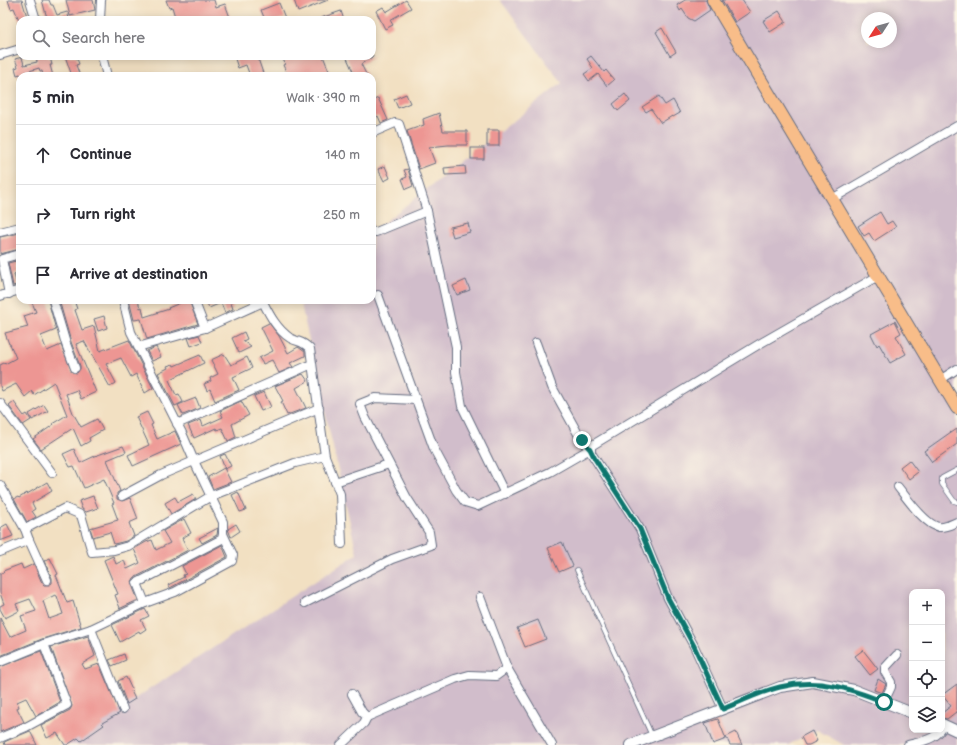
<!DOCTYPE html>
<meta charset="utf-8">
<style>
:root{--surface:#fff;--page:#f7f7f7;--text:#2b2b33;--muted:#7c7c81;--line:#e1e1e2}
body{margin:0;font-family:"Balsamiq Sans",sans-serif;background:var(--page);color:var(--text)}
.controls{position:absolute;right:12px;bottom:12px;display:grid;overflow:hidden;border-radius:8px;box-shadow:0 2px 10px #0003}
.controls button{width:36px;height:36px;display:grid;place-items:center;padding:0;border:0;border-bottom:1px solid var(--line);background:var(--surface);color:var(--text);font:20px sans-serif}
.compass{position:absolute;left:861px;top:12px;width:36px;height:36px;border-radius:50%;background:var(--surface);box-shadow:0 2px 10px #0003;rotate:234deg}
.stop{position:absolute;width:12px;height:12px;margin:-9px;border:3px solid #0f766e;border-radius:50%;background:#fff}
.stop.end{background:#0f766e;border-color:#fff;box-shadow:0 1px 4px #0008}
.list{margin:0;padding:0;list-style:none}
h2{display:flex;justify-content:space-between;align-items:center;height:52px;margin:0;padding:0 16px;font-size:17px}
h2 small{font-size:13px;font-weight:400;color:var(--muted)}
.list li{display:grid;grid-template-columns:26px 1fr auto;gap:12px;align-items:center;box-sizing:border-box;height:60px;padding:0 16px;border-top:1px solid var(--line)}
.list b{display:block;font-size:15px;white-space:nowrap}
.list em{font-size:13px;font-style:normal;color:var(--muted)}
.icon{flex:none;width:22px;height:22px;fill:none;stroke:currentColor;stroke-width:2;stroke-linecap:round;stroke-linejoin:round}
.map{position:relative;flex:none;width:957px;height:745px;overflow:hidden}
.search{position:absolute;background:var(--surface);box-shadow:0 2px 10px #0003;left:16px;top:16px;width:360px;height:44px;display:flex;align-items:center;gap:10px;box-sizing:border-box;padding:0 14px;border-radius:12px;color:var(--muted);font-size:15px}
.panel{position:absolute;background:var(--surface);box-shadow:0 2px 10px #0003;left:16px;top:72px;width:360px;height:232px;border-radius:12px}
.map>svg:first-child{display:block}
.industrial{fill:#d1bdcb;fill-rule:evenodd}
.building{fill:#ed9693;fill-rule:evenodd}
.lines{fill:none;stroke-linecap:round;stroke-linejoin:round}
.service-casing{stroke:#666d81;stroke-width:5.5}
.minor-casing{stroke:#666d81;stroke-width:10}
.tertiary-casing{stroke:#666d81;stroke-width:12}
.primary-casing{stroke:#666d81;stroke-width:14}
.service{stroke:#fff;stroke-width:4}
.minor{stroke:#fff;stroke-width:8}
.tertiary{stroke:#fff;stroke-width:10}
.primary{stroke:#f8bd89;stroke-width:12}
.route{stroke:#0f766e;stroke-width:5}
</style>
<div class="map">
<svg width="957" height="745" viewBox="0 0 957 745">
<rect width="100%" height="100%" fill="#fcf5e5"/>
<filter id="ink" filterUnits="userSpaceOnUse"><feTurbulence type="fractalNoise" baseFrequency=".025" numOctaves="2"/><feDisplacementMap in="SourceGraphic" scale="8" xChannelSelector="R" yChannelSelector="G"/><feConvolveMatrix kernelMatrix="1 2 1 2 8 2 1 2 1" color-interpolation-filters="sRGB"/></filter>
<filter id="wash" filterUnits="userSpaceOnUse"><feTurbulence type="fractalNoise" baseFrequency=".012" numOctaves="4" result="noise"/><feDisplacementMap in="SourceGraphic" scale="16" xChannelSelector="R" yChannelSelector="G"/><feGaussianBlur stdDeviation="0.9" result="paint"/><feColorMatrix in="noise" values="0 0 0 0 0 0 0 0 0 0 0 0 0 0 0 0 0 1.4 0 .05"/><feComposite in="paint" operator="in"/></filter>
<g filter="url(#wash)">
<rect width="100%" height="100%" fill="#f2e0c2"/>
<!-- industrial -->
<path class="industrial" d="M500,0H957V745H844L817,730L788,745H61L93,726L357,554L300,300H372V232L562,83ZM867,18H891V42H867ZM912,592H942V730H912Z"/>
<g id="blocks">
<!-- building -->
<g class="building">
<path d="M8,0H22L28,20H19L14,8L11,9Z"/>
<path d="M42,0H49L51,5H53L57,15L67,12L69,18L64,20H46L47,18Z"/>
<path d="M66,0H93L95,10L70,16Z"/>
<path d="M166,0H214L216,7L225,4L231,20H176L172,7L169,8Z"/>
<path d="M294,0H328L298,12Z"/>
<path d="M406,0L411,8L390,20L393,25L385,29L376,11L383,7L386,12Z"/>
<path d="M685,0H706L710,10L694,21L688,18L682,9L680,11L677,5Z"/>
<path d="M722,0H742L750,12L735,22Z"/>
<path d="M279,3L285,18L279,20H265L261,10Z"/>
<path d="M341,11L344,20H318V19Z"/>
<path d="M779,11L786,22L770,32L763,21Z"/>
<path d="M662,28L676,52L670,56L656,32Z"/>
<path d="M36,56H47L48,58L50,57L52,65H50L53,76H43L42,71H40L39,68L26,72L28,76H21L20,74L17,75L15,68L18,67L15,59L22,57L24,65L37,62Z"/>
<path d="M65,56H76L79,64L76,65L80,76H72Z"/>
<path d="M234,56H257L264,76H250L246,65L238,68Z"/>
<path d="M282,56H323L331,76H288L283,65L285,64Z"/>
<path d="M346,56H374L361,64L367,76H355Z"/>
<path d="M591,56L604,72L606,70L614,80L607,86L598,74L589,81L584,74L593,68L587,59Z"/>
<path d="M406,94L410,103L398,108L394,99Z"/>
<path d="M625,94L630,101L618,111L613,104Z"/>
<path d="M659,96L665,105L673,100L680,113L673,117L672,116L661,123L651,109L646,112L642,107Z"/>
<path d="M378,98L388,120L381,123L378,116L375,118L372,112V101Z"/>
<path d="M439,113L443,131H467V145H448L429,147L435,163L419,169L407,131L424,125L423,119Z"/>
<rect x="487" y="130" width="12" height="16"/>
<rect x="471" y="148" width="13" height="11"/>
<path d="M385,166L390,178L384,181L378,169Z"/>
<path d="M465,166L466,174L445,175L444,168Z"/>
<path d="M408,169L413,186L406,189L402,179L407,177L404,170Z"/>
<path d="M880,212L887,224L892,221L896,227L874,241L869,233L864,236L858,226Z"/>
<path d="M468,223L470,232L453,237L450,227Z"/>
<path d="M20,233V249L0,254V237Z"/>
<path d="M20,260V262L17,263L18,266H16L18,272L14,274L17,285L13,286L8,263Z"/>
<path d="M466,280L470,290L457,295L453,286Z"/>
<path d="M31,300H48L56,330L41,336L47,351L61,345L72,372L77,373L80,369V366L71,342L59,300H74L77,309L75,310L82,330L94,326L100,351L129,340L153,388L145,393L136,374L131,377L121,358L106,364L116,383L110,387L84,341L76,344L96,392L81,399L77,390L66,394L73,413L81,427L97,419L103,430L89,438L90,441L81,446L73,428L41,449L33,439L53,425L52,424L67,415L54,382L34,395L32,391L25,397L16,384L2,391L0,386V365L4,363L5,364L16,358L10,344H9L5,333L28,327L24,316L36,312Z"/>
<path d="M129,300H138L140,308L142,307L144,317L169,309L168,308L180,303L178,300H189L198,324L147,339L141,319L134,320Z"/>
<path d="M206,300H230L233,309L225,313L221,303L209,308Z"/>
<path d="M104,316L107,328L98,331L94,319Z"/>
<path d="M895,321L901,333L896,336L906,354L890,363L879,344L877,346L871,334Z"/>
<path d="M269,323L279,336L288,353L298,347L305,352V356L290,363L293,367L279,373L272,360L263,364L259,358L273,351L261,327Z"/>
<path d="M244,332L247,339L243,341L251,347L239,353L232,338Z"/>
<path d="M199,335L202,342L191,346L188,338Z"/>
<path d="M156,347L161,357L152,361L147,351Z"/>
<path d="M224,354L231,365L247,357L252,368L233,377L239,390L215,401L210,389L207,391L204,384L211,381L210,378L218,374L211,360Z"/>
<path d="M200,355L204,363L169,380L176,395L179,394L183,402L175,406L158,373L168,368L167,366L173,364L174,366Z"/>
<path d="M303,374L308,381L296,388L306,408L287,415L281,402L283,401L275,386Z"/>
<path d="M264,392L271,407L261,411L254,396Z"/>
<path d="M196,398L200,408L183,415L178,405Z"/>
<path d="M241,401L249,415L232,424L236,437L228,441L222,428L217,430L216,428L194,438L188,425L201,420L203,426L223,417L220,411Z"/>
<path d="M14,402L24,416L27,414L31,420L23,425L9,406Z"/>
<path d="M44,405L48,411L32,420L29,414Z"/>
<path d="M147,412L153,424L151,425L157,439L175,431L181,444L133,466L128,455L149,445L136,417Z"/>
<path d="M957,429V444L932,462L924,451L951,432V433Z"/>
<path d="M123,446L126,452L107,460L120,491L117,493V499L122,501L130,498L138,519L129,523L134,536L126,541L114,544L110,532L93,537L90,528L118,520L112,504L114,503L104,479L84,488L74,466L70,467L63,454L74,449L80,463L95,456Z"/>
<path d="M225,454L231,466L225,469L220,456Z"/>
<path d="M909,460L918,472L909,479L900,467Z"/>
<path d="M224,468L231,482L213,489L208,477Z"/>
<path d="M47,482L52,491L32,503L35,509L32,511L36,517L27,522L14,499L18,497L19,498L27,493V494Z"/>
<path d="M238,492L246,510L240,512L232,495Z"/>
<path d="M193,494L196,499L171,514L165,503L175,497L178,502Z"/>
<path d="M93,496L98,508L86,512L82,509L79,501Z"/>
<path d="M184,519L191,533L182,538L188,550L134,578L132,582V585L138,600L119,609L120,608L115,595L118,594L104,560L113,556L116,564L124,560L127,569L140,563L134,549L146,542L152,540L156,550L170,543L163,531Z"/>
<path d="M7,524L13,536L0,541V528Z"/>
<path d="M236,524L240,531L231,537L228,529Z"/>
<path d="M218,528L217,535L202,543L199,538Z"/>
<path d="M562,542L573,566L559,572L548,548Z"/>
<path d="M222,545L227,557L170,588L168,585L184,577L183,575L186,574L182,566Z"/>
<path d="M50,558L58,574L56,575L67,603L73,601L81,627L42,639L0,656V618L10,637L26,630L21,616L36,611L30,599L16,604L19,611L5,618L0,609V606L4,604L0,593V574L4,572L3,571L21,564L23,569L34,564L42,583L44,585H49L52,583V578L44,561ZM55,595L57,596L63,614L49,619L43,601Z"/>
<path d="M145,609L149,616L141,620L146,629L140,633L139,631L120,642L112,625Z"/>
<path d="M538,620L546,639L525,647L517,628Z"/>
<path d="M88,636L95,656L82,664L85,669L99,664L120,713L102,723L104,725L81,741L78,738L67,745H65L57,733L47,738L41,725L70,710L72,706L51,647Z"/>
<path d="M863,650L878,669L870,675L855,656Z"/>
<path d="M41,651L60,702L36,716L26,698L17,702L19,707L17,708L24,722L0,732V667Z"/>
<path d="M124,654L126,660L112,666L109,660Z"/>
<path d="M126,677L132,690L131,691L135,699L127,704L118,681Z"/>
<path d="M878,679L886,684L882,693L874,690Z"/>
<path d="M957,684V714L956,712L947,719L942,718V713L951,706L942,695Z"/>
<path d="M718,719L726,739L713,744L705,723Z"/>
<path d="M30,731L37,745H5L4,742Z"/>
<path d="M812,731L817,741L809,745H805L801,737Z"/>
<path d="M736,732L742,745H730L726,737Z"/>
</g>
</g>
</g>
<g filter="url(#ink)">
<use href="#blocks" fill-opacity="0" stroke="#666d81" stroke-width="1"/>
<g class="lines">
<!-- service casing -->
<g class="service-casing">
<g id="service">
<path d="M957,470L942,478V484L954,501L957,502"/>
<path d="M577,570L652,736"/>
</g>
</g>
<!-- minor casing -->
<g class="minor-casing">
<g id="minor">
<path d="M30,0L36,20"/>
<path d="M100,20L101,0"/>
<path d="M0,55L20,49"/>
<path d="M102,56L107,76"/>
<path d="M372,133L395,123L399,124L427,211L456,347V372L462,406L505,494"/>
<path d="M832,199L957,126"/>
<path d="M372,231L373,232H376L427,211"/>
<path d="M0,232L20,227"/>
<path d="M9,294L2,259L20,254"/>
<path d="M378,295L434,449L456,490L465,502L478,506L550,472L590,449L582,441L552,387L536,343"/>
<path d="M0,296L20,290"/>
<path d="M53,300L66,344L75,368"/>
<path d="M194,300L205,328"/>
<path d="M263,302C270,316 277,329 290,338C299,343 302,340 310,349L325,456"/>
<path d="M138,347L205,328L263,302L262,300"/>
<path d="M940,380L957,369"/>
<path d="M0,403L52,473"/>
<path d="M177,424L312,364"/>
<path d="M335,482L389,464"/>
<path d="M0,485L25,529L29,540L47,580"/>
<path d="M898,487C906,497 925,525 939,527C944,528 952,524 957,522"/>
<path d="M122,496L161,475L319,408"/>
<path d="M25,529L65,508L81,515L92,552L114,550L128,546L211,496L295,463L325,456L340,494L342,544"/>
<path d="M0,552L29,540"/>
<path d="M480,597L507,668L552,745"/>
<path d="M145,603L137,583L222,539L223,534"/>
<path d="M305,603L392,559L431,545L429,532L407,498L365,417L360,404L375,398L416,400"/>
<path d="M91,629L123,709"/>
<path d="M0,662L44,644L91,629L145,603L175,592L232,561L233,555L223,534V522L194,461L182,433L131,332L123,300"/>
<path d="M884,702L891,687V682L885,672V668L897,655"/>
<path d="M723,709L694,646L668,598L640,529L595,459L591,453V446L761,343L878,276"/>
<path d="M367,717L455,679L469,675L496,676L507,668"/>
<path d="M0,738L26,727L67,705L44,644"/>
<path d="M341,745L364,723L367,717L362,712L352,694"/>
<path d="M908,745C919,742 934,740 941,730"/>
</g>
</g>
<!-- tertiary casing -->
<g class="tertiary-casing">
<g id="tertiary">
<path d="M942,724L957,731"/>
<path d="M630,745L780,687L813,682L854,690L912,713"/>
</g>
</g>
<!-- primary casing -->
<g class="primary-casing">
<path id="primary" d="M713,0L957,408"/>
</g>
<!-- service -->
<use href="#service" class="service"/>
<!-- minor -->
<use href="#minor" class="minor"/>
<!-- tertiary -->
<use href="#tertiary" class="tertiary"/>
<!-- primary -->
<use href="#primary" class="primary"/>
</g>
</g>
<g class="lines" filter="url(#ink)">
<!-- route -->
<path class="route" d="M582,440L590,449L595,459L640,529L668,598L694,646L723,709C740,702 762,691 780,687C818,678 849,688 884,702"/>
</g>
</svg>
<div class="controls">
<button>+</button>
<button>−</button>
<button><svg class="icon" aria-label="locate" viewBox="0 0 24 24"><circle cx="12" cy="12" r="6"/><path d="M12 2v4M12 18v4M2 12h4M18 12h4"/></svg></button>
<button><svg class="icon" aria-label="layers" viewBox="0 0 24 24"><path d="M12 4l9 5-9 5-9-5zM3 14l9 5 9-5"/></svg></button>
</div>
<svg class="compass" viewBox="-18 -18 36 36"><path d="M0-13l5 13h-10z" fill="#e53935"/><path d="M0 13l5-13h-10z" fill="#7c7c81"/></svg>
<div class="stop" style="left:884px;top:702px"></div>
<div class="stop end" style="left:582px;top:440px"></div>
<div class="search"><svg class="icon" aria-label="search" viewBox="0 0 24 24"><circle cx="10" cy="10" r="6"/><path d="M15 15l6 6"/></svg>Search here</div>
<section class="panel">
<h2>5 min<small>Walk · 390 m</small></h2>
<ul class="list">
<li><svg class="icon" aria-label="ahead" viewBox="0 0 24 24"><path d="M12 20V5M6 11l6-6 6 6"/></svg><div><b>Continue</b></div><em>140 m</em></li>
<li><svg class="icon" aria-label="right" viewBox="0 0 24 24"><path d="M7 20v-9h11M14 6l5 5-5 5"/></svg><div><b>Turn right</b></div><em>250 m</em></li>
<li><svg class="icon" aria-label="arrive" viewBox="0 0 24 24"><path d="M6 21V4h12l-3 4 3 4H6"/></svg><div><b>Arrive at destination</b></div></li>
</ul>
</section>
</div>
